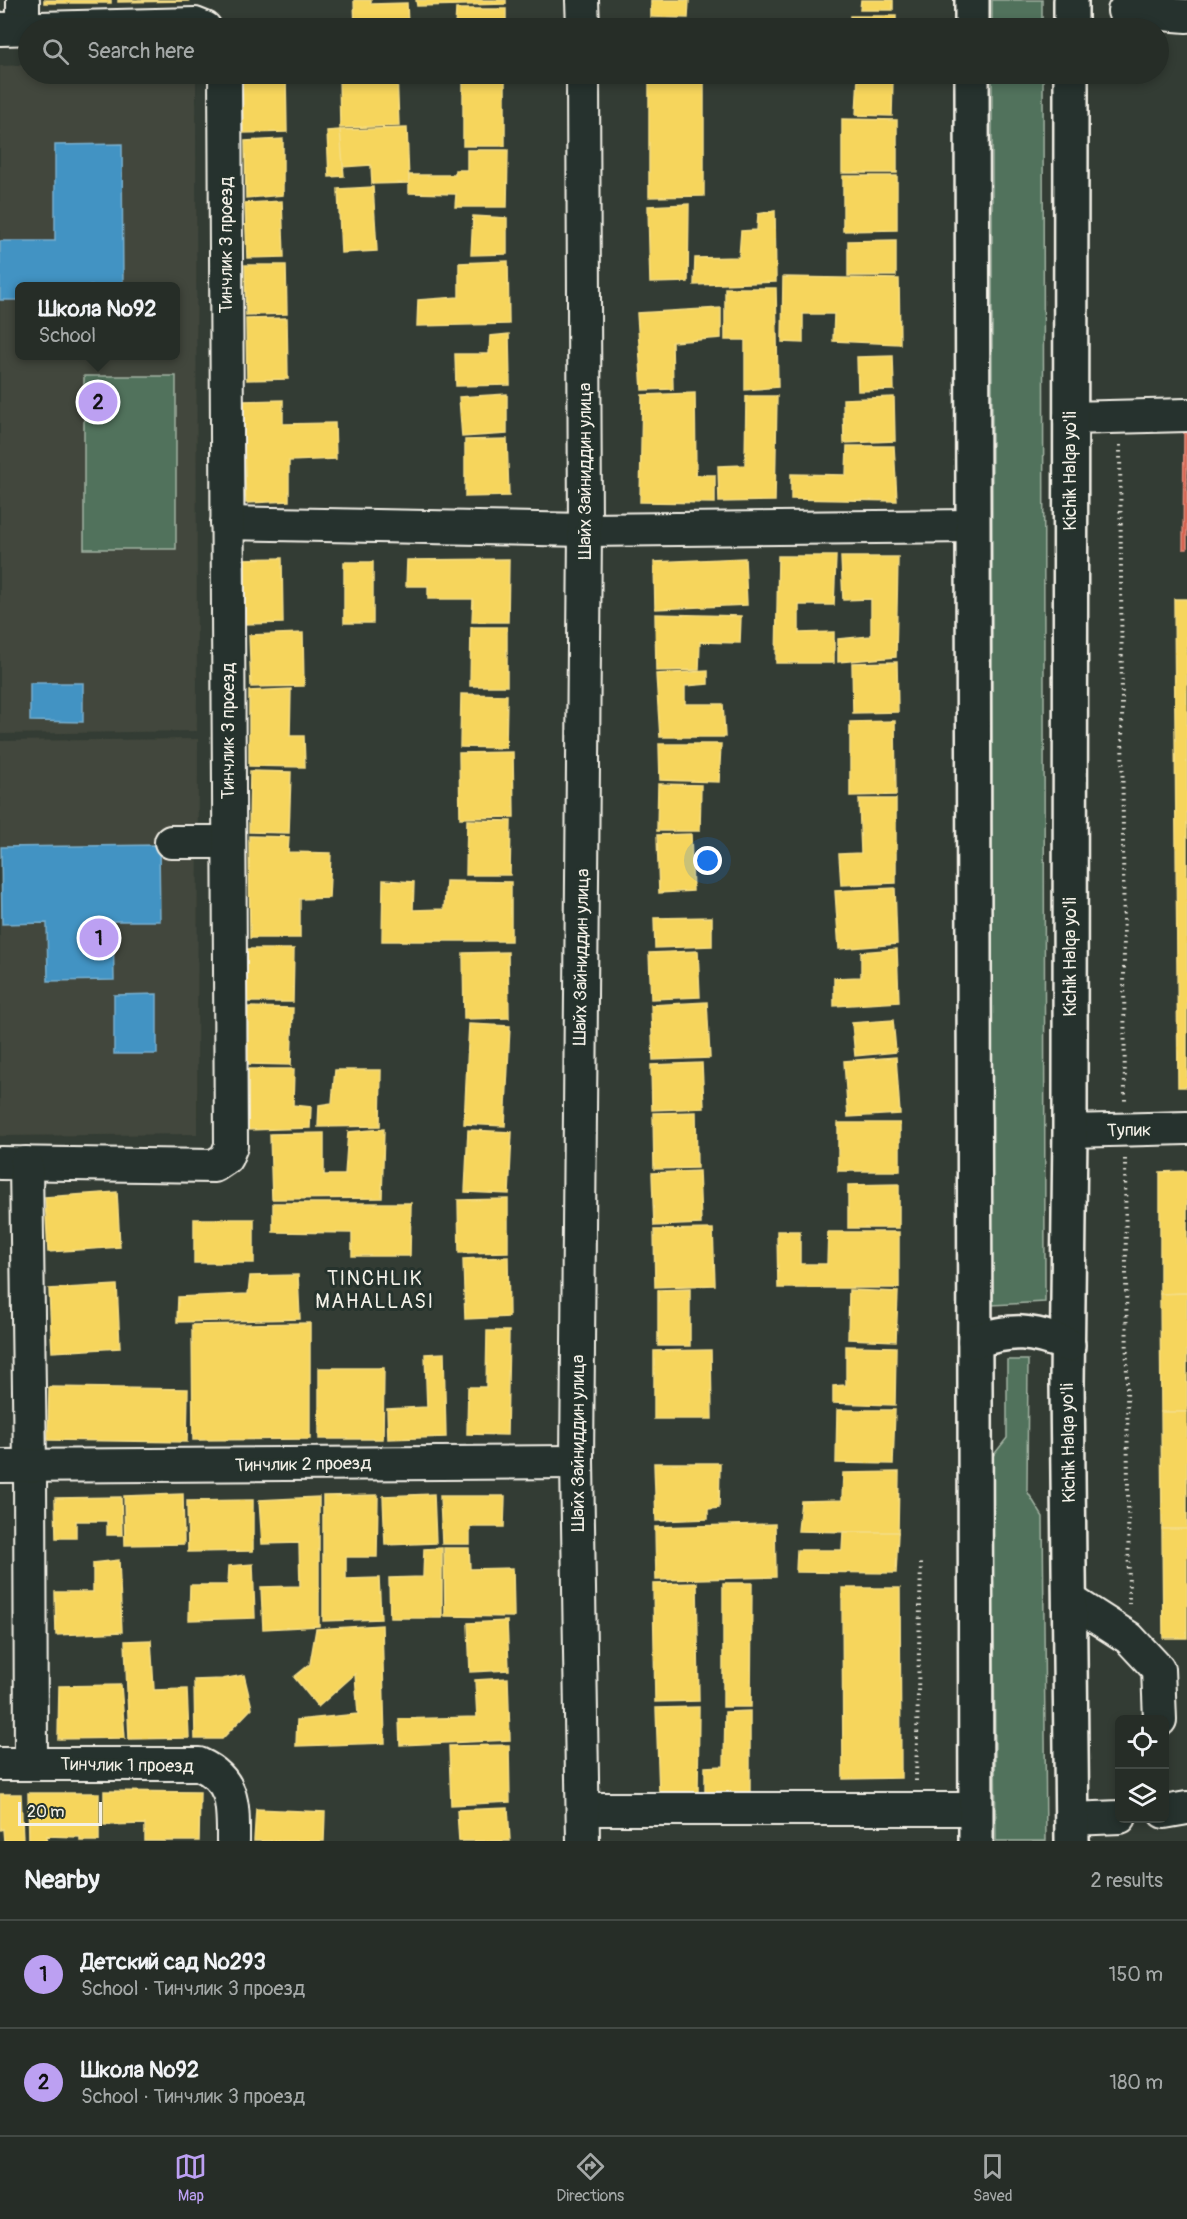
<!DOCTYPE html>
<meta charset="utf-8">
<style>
:root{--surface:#262d27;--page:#2e352f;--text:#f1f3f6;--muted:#a4a8a7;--line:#424944;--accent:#bca0f2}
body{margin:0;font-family:Pangolin,sans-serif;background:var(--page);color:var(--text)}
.controls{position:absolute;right:18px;bottom:18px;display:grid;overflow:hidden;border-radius:9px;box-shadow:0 3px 9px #0003}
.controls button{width:54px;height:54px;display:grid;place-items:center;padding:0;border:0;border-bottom:2px solid var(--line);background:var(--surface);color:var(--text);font:30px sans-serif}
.scale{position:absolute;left:18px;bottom:15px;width:84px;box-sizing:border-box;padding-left:6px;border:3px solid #f4f1e8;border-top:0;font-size:16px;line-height:21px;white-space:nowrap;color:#f4f1e8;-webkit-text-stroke:4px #26332d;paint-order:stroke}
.you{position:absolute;left:708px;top:861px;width:21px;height:21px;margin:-15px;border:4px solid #fff;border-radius:50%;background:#1a73e8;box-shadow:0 0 0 9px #1a73e833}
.badge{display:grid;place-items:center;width:39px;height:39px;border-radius:50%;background:var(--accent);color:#111;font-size:20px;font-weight:700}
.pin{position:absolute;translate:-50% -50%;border:3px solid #fff;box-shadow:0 2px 6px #0006}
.popup{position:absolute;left:15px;top:282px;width:165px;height:78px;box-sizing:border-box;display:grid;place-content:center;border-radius:9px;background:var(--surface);filter:drop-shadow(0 2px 4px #0005);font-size:20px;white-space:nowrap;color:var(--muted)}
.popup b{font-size:22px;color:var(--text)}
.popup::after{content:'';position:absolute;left:50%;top:100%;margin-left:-12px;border:12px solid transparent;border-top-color:var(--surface)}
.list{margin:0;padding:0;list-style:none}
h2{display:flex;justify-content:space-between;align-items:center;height:78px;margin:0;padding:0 24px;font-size:26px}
h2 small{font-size:20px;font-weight:400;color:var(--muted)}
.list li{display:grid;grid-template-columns:39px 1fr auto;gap:18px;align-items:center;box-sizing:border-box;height:108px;padding:0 24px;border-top:2px solid var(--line)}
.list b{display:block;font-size:22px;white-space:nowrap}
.list p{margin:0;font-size:20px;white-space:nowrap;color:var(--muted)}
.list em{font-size:20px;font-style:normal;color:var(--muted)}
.icon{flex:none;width:33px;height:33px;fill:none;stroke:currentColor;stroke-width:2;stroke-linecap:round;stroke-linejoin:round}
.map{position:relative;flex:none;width:1187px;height:1841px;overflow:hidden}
.search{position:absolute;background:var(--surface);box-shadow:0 3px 9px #0003;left:18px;right:18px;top:18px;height:66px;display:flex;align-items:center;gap:15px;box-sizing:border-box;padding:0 21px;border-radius:33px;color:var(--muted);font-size:22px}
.sheet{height:294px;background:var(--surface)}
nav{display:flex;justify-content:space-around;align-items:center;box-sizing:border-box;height:84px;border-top:2px solid var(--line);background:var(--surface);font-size:16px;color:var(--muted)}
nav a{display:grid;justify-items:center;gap:3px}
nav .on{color:var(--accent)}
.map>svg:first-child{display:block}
.built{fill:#42473c;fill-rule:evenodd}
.green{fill:#51725c;stroke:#a2b2a2;stroke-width:1.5}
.homes{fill:#f6d55c;stroke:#f5dd86;stroke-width:1.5}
.shops{fill:#d6604d;stroke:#df8c7c;stroke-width:1.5}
.schools{fill:#4393c3;stroke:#78afce;stroke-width:1.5}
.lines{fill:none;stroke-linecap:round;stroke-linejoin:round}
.minor-casing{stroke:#f4f1e8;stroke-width:36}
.highway-casing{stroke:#f4f1e8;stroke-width:38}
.path{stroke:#f4f1e8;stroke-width:4;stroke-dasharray:1.5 4.5;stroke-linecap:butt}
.minor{stroke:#26332d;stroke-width:32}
.highway{stroke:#26332d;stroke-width:33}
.labels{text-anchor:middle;stroke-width:6;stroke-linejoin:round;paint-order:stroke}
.street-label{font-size:18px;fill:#f4f1e8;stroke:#26332d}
.neighbourhood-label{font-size:20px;letter-spacing:1.5px;fill:#f4f1e8;stroke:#26332d}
</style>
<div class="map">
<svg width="1187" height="1841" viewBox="0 0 1187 1841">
<rect width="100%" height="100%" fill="#333c34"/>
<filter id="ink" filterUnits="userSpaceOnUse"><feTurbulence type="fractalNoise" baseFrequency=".0167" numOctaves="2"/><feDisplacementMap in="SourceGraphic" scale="12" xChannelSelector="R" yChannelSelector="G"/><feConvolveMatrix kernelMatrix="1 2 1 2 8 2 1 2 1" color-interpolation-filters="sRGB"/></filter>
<g filter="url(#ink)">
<!-- built -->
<g class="built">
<path d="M28,65V74H196L197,731L0,734V66ZM20,286H176V356H20Z"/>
<path d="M198,739L197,1134L0,1136V741Z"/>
</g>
<!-- green -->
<g class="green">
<rect x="992" y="0" width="50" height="28"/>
<path d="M992,74H1043L1045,1302L992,1305Z"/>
<rect x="84" y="376" width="92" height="173"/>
<path d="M1007,1360H1028L1027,1491L1043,1517L1046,1841H996L992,1457L1007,1438Z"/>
</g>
<!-- homes -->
<g class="homes">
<rect x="44" y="0" width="67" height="3"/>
<path d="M118,0H187L188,1L118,2Z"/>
<path d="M354,0H371V4L407,3L408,28H355Z"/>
<path d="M416,0H506V4L417,6Z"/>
<path d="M651,0H689L688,18L651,17Z"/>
<path d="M861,0H893V10H860Z"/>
<path d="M456,9H506V28H455Z"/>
<rect x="850" y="16" width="46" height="12"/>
<path d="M652,20L674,21V28H651Z"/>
<path d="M242,74H286L287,132L243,133Z"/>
<path d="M339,74H397L399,126L340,128Z"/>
<rect x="463" y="74" width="42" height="72"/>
<path d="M649,74H704V196L649,197Z"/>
<path d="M858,76L893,78L892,116L856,115Z"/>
<path d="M842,119L897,120V173H842Z"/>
<path d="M407,128L409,183L372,184L371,165L342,167L340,130Z"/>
<path d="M340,130L344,176L329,177L327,131Z"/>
<path d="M283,139V195L246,198L245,141Z"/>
<path d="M467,150H508L507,207H455L456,194L409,193V175H455V170H467Z"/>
<path d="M843,176H897V230L843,231Z"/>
<path d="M373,187L377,251L341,253L338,189Z"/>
<path d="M282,201L284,257L247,258L245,203Z"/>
<path d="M689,204L688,282L650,283L648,206Z"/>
<path d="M775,211L776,282L694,285L695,258L739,257L741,231L757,230L758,214Z"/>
<path d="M473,216L507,218V254L471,255Z"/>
<path d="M896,240V276H848V241Z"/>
<path d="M508,261L509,324L417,326L418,300L459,297V263Z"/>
<path d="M245,265H286L287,314L246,315Z"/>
<path d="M783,277L899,279L900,344L833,341L834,314H803V343L782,342Z"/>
<path d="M725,288H776L778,387L745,390V340H725Z"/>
<path d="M721,308V338L672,342L673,389L642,390L637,313Z"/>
<path d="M287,318L288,379L247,380L246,319Z"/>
<path d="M509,334L510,385L456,386L455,354H489L490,336Z"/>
<path d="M893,356L894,390L858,391L857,357Z"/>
<path d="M695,393L696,475H715V503L640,502L642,395Z"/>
<path d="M507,394V434L462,437L459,397Z"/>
<path d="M746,396H777L775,501L719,502L718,466L745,465Z"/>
<path d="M894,397L895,441L844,443L843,399Z"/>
<path d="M283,400V424L335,423L336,459L289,461V501L246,503L242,401Z"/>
<path d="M507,439L509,496L465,497V440Z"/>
<path d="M847,446H894L897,501L791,499V474L846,475Z"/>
<path d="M778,556H836L834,605H799V633L834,632V663H776Z"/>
<path d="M841,557H898L896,657L838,662V639L871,636V599L843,600Z"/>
<path d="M282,558L283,623L243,624L241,559Z"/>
<path d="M745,558L747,605L655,609L654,562Z"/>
<path d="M509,559L508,622H472L473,599H428V586H406L407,560Z"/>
<rect x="344" y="562" width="29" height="61"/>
<path d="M1174,599H1187V1087H1178Z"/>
<path d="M655,614L741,616L740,643L700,642L699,670L656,671Z"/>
<path d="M471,627H507V686H470Z"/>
<path d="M303,633L304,686L251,687L249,635Z"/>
<path d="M897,662L898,712L853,713L852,663Z"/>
<path d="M708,671V684L685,686V704H723L725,737H660L656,674Z"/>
<path d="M291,689L290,736H304L305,767L249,766V691Z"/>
<path d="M461,694L507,695L506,748L460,747Z"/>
<path d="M895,721L896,795L850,796V722Z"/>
<path d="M659,744H721L719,782L660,780Z"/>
<path d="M513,752L514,817L460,818L459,753Z"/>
<path d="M250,771L291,772L289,833L249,832Z"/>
<path d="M658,784L701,785L700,831H657Z"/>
<path d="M859,799H896V883L841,885L839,854L861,853Z"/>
<path d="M467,820L511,821L510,875H466Z"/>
<path d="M691,834L693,891L659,893L657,835Z"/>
<path d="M249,836L289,837L288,852L331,853L329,898L300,899V938H250Z"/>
<path d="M383,880L414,882L413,910L444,909L446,881L511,882V941H382Z"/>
<path d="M895,888L897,944L839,949L835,891Z"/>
<path d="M712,917V946L655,948L654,918Z"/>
<path d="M247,949H294L293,1002H247Z"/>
<path d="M897,949L899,1002L834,1006V978L861,977V952Z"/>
<path d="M698,951L700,997L651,999L649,953Z"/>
<path d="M508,952L509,1018L464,1019L463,953Z"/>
<path d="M707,1002L710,1058L653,1060L651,1005Z"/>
<path d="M248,1007L293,1008L291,1065L247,1064Z"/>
<path d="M893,1020L896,1052L855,1056L852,1023Z"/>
<path d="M469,1024L510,1026L505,1126L464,1124Z"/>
<path d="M896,1057L900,1114L848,1117L844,1061Z"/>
<path d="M702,1063L704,1108L652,1110L651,1065Z"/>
<path d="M247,1069H294L293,1105L311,1107L310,1128L246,1130Z"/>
<path d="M335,1070H381L380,1126L318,1127L319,1105L332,1103Z"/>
<path d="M696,1112L697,1168L654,1169L653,1113Z"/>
<rect x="838" y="1123" width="62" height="48"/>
<path d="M384,1129L382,1198L272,1199L270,1134L324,1133V1175H345L348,1132Z"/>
<path d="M468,1130L512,1132L509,1194L465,1192Z"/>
<path d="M699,1171L701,1224L654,1226L652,1173Z"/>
<path d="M1187,1171V1293L1160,1294V1172Z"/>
<path d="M899,1184V1228H848V1185Z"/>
<path d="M117,1192L120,1247L48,1252L45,1197Z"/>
<path d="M508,1199V1252L459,1253L458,1200Z"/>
<path d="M273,1203H411L410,1256H352V1233L273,1232Z"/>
<rect x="194" y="1219" width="60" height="44"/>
<path d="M713,1229L715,1285L655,1287L654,1230Z"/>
<path d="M777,1231H800V1264H827L828,1232H899V1288H778Z"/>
<path d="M508,1257L509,1317L465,1319L463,1259Z"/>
<path d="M298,1275L300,1319L177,1322L178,1297L248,1294L250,1276Z"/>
<path d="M117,1285L120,1348L52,1352L49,1289Z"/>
<path d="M690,1289V1346H658V1290Z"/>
<path d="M849,1290L898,1292L896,1341L848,1339Z"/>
<path d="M1187,1293V1412H1161L1160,1294Z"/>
<path d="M310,1323V1439L193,1440L192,1325Z"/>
<path d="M487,1331H509L507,1435L467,1434L468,1387H486Z"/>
<path d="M846,1346L896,1347L895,1405L833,1403V1386L846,1385Z"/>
<path d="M711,1350L712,1419H654V1351Z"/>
<path d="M444,1353L446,1437L388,1439L387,1409L427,1407L425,1354Z"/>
<path d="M319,1368H384L383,1439H319Z"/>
<path d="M49,1387L188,1389L187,1442L48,1440Z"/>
<path d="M837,1410H895L893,1464L836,1463Z"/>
<path d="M1161,1412H1187V1529H1162Z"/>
<path d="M654,1463H720L719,1508L708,1509V1519L656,1521Z"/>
<path d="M899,1472L898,1533L798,1531L801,1501L842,1500L843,1473Z"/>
<path d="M183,1494L184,1544L125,1545L124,1496Z"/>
<path d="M434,1494L436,1543L385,1545L383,1496Z"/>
<path d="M378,1495L377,1557H346V1579L379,1578L381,1619L323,1621V1496Z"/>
<path d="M440,1496H505L504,1527H470V1544H442Z"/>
<path d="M121,1497L122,1535H107V1521H76V1538H56L55,1498Z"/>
<path d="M319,1497V1626L263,1629L261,1587L300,1586L299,1543L262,1544L259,1500Z"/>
<path d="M253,1500V1551L188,1552L187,1501Z"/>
<path d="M775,1524L776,1577L656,1580L655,1527Z"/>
<path d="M1162,1529H1187V1638H1163Z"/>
<path d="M843,1532H898L896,1573L796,1572L797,1550H842Z"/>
<path d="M442,1548V1618H390L389,1578L423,1577L424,1549Z"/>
<path d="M444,1548H469L470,1569L513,1568L514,1617L445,1616Z"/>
<path d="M119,1560L122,1632L56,1635L55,1592H93V1563Z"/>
<path d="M253,1564L255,1618L189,1620L190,1585H228L229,1566Z"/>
<path d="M697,1583L699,1701L655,1702L653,1584Z"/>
<path d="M723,1583H752L751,1707H723Z"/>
<path d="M842,1588H900L901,1778L843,1779Z"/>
<path d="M507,1621L509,1670L470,1672L468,1623Z"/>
<path d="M382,1625L385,1743L296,1746L297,1720L358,1714L355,1674L318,1707L294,1677L310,1664L316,1629Z"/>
<path d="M151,1640L154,1690L187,1689L189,1738L129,1739L125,1641Z"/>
<path d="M244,1675L252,1708L222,1739H195L194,1680L222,1679Z"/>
<path d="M508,1678L510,1740L400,1745L399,1719L477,1717L475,1680Z"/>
<path d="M121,1685L125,1738L58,1739L59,1686Z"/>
<path d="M699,1707L698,1792H659L656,1708Z"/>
<path d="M750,1711V1792H705V1767L724,1766L725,1712Z"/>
<path d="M509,1745L510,1802L451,1805L449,1746Z"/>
<path d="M104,1791L200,1792L199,1841H145V1824L104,1825Z"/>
<path d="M28,1793H99V1841H80V1837L47,1836V1841H29Z"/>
<path d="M0,1794H21L23,1841H4L3,1829L0,1830Z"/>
<path d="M508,1808L510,1841H459L457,1810Z"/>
<path d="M256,1809L325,1812L324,1841H254Z"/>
</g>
<!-- shops -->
<path class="shops" d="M1184,431H1187V549H1183Z"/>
<!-- schools -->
<g class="schools">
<path d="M122,144L123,286H20V300H0V241H55V145Z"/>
<path d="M30,683H83V722L30,721Z"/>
<path d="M159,845L160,921H113L114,980L48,981L47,923L2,924L1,847Z"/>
<path d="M157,994V1054H114V995Z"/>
</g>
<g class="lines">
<!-- minor casing -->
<g class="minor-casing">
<g id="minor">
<path d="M23,0V27"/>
<path d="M582,0L583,28"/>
<path d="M1124,11L1187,16"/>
<path d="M0,29L195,24L205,28"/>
<path d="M1070,418L1187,415"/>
<path d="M227,523L585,530L973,526"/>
<path d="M171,842H229"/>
<path d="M1070,1131L1187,1128"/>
<path d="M0,1163L214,1166L226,1158L231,1146L225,74"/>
<path d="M26,1163L30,1467L31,1764"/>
<path d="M0,1466L577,1462"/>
<path d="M1070,1600L1129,1638L1158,1669L1160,1720"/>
<path d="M0,1764H199C235,1780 233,1806 233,1841"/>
<path d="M583,1809H976"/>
<path d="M1164,1812L1187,1808"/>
<path d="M1072,1819L1120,1817"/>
<path d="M583,1841L577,1462L585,530L583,74"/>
</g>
</g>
<!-- highway casing -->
<g class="highway-casing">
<g id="highway">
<path d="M972,0V28"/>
<path d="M1071,28V0"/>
<path d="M972,74L976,1841"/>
<path d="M1071,74L1070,1131L1067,1383L1072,1841"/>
<path d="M975,1341C1013,1329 1031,1330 1068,1345"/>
</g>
</g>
<!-- path -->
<g class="path">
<path d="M1120,445L1125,1101"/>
<path d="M1125,1159L1129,1604"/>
<path d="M916,1781L921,1563"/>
</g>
<!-- minor -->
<use href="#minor" class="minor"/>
<!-- highway -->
<use href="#highway" class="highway"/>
</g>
</g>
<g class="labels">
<!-- street labels -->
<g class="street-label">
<text transform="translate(226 245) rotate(-90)" y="6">Тинчлик 3 проезд</text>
<text transform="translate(585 471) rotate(-90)" y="6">Шайх Зайниддин улица</text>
<text transform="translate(1070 471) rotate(-90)" y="6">Kichik Halqa yo'li</text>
<text transform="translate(228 731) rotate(-90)" y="6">Тинчлик 3 проезд</text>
<text transform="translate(581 957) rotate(-89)" y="6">Шайх Зайниддин улица</text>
<text transform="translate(1070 957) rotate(-90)" y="6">Kichik Halqa yo'li</text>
<text transform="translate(1129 1130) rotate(-1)" y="6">Тупик</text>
<text transform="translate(578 1443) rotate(-90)" y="6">Шайх Зайниддин улица</text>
<text transform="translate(1068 1443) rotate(-91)" y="6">Kichik Halqa yo'li</text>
<text transform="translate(303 1464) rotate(-1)" y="6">Тинчлик 2 проезд</text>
<text transform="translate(127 1765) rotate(1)" y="6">Тинчлик 1 проезд</text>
</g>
<!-- neighbourhood labels -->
<g class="neighbourhood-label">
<text x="375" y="1285">TINCHLIK<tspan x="375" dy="23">MAHALLASI</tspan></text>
</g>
</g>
</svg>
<div class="controls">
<button><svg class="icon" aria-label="locate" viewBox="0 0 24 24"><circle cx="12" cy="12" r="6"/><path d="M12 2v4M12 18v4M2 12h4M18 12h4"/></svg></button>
<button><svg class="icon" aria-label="layers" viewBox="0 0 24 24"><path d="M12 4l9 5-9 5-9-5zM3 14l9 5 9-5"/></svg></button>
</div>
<div class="scale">20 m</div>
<div class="you"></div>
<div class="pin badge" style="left:99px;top:938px">1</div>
<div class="pin badge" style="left:98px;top:402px">2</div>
<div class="popup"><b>Школа №92</b>School</div>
<div class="search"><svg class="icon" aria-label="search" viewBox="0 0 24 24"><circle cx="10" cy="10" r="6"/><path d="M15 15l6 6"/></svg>Search here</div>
</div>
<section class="sheet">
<h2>Nearby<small>2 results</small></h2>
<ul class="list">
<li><span class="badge">1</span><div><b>Детский сад №293</b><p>School · Тинчлик 3 проезд</p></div><em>150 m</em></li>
<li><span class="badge">2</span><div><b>Школа №92</b><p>School · Тинчлик 3 проезд</p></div><em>180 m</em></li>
</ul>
</section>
<nav>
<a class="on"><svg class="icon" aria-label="map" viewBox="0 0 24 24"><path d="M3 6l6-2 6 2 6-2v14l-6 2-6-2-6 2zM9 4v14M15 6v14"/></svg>Map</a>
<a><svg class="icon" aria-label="directions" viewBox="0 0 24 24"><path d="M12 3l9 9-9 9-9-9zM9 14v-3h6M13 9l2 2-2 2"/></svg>Directions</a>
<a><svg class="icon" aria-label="saved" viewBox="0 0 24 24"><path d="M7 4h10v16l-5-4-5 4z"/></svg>Saved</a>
</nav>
